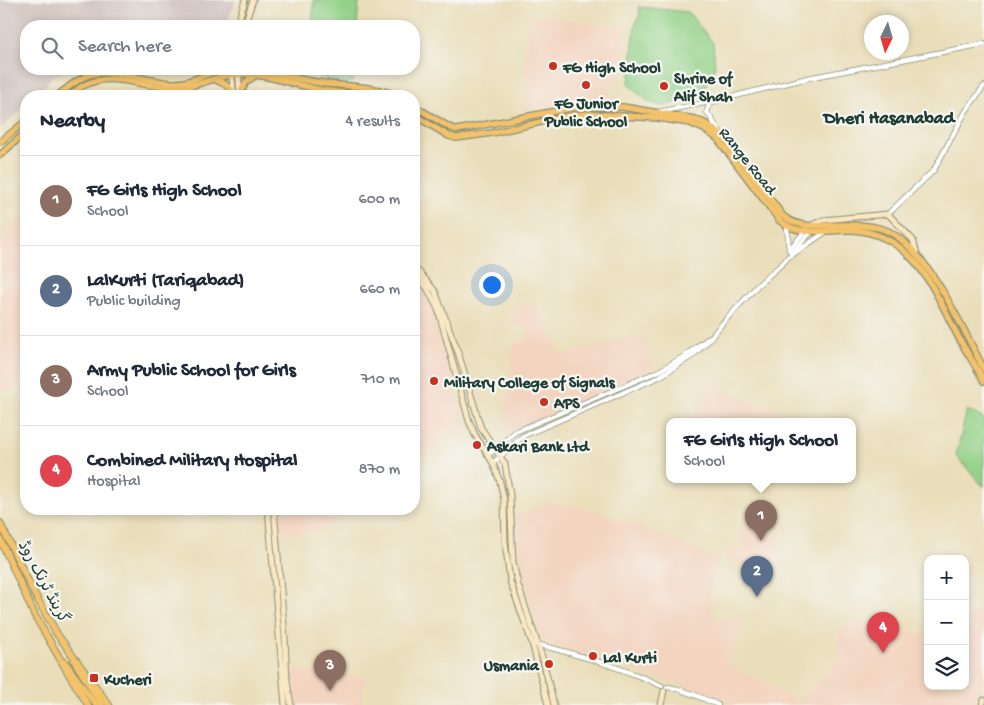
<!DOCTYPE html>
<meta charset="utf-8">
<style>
:root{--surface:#fff;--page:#f2f2f3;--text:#1f2937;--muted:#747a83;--line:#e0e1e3;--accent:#c8321e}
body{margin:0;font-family:"Gochi Hand","Playpen Sans Arabic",sans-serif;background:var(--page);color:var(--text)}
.controls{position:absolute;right:15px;bottom:15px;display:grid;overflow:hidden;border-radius:10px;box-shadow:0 2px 8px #0003}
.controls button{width:45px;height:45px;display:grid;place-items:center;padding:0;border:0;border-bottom:1px solid var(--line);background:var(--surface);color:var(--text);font:25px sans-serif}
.compass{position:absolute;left:864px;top:15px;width:45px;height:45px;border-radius:50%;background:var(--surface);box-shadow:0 2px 8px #0003;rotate:185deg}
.you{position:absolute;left:491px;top:284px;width:18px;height:18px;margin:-12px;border:4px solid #fff;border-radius:50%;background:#1a73e8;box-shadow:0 0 0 8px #1a73e833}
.badge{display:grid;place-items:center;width:32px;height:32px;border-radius:50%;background:var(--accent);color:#fff;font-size:16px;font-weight:700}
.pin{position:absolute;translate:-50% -41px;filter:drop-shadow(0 1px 2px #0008)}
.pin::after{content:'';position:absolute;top:26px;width:18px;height:15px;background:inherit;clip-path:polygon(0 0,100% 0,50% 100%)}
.popup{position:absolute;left:666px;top:418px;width:190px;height:65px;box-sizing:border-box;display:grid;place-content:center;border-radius:10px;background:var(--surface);filter:drop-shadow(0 1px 4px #0005);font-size:16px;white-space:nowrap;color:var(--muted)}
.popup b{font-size:19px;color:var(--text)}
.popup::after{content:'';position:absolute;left:50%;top:100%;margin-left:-10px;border:10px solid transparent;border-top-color:var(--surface)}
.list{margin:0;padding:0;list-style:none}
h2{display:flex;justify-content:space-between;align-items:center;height:65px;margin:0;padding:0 20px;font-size:21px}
h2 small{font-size:16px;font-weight:400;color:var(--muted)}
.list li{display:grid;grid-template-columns:32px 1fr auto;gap:15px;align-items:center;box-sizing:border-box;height:90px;padding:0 20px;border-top:1px solid var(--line)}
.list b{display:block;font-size:19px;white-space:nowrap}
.list p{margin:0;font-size:16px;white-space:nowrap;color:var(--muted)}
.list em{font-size:16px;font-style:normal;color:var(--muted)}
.icon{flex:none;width:28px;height:28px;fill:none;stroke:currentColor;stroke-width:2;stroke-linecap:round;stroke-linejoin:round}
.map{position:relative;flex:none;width:984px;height:705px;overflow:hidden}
.search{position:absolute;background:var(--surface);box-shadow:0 2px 8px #0003;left:20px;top:20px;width:400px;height:55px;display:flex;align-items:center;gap:12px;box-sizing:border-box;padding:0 18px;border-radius:20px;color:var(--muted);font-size:19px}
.panel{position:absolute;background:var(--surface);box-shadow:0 2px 8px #0003;left:20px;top:90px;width:400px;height:425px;border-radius:20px}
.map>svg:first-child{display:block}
.built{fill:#f3d4bf}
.industrial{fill:#cfc0bb}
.green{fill:#93d187;stroke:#59875e}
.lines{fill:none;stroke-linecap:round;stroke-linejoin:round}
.tertiary-casing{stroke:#848e77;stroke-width:6}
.secondary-casing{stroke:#848e77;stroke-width:7}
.primary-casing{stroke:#848e77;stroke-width:8}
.trunk-casing{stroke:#848e77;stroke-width:8}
.tertiary{stroke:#fff;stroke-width:4.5}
.secondary{stroke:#fae7c3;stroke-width:5}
.primary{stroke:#f3c26a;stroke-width:5.5}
.trunk{stroke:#f3c26a;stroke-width:6}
.poi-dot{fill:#c8321e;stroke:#f6f6f2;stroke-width:2}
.labels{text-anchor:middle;stroke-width:4.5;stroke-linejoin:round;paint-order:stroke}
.poi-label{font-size:16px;font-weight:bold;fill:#1f3d34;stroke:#f6f6f2;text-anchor:start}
.street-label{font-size:16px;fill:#1f3d34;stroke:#f6f6f2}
.neighbourhood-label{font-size:18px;font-weight:bold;fill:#1f3d34;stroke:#f6f6f2}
</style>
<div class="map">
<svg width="984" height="705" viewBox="0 0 984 705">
<rect width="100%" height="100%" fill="#f6f6f2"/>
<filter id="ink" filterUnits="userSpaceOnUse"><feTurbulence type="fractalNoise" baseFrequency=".02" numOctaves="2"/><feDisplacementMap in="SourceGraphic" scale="10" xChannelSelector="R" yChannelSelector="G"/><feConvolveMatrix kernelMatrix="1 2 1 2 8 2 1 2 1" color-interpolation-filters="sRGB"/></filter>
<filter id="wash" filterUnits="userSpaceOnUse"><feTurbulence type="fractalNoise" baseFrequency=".0096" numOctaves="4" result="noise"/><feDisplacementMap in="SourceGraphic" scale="20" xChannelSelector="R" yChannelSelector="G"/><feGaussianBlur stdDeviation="1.12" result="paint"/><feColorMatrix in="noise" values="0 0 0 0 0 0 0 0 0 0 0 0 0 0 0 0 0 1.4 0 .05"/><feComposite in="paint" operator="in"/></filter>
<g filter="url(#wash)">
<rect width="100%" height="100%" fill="#eadeba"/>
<!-- built -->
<g class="built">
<path d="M533,15L625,27L620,74L608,96L590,101L524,109L526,54Z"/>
<path d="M26,214V389L0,390V285L2,283L0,249L8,232Z"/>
<path d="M414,281L423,291L435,312L462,411L470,432L414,459Z"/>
<path d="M519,306H537L561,356L644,335L654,369L504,434L514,343L526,342L529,328L512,321Z"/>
<path d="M713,388L808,422H688Z"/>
<path d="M549,502L596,511L718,559L709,602L716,620L743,619L729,665L769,685L797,701L796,705L840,659L838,646L839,630L855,621L891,625L903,631L928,634V686H965V613L984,612V705H733L706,693L546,642L537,627L523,570L515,516Z"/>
<path d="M278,509H349L335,521L318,532L280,534Z"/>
<path d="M747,527L781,533L775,561L766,569L735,562L725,557L728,548L745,549L740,533L741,529Z"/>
<path d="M292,670L366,677L362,705H297Z"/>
</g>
<!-- industrial -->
<path class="industrial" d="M0,0H236L226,26H26V69H75L51,77L39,96H26V106L0,128Z"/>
<!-- green -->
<g class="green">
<path d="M314,0H359L357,26H312Z"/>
<path d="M639,7L688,12L713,43L715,68L700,96L662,106L649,102L629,85L635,25L640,14Z"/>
<path d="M302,69H355L352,82L341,83L302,72Z"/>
<path d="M967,410L984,419V487L956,456Z"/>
</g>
</g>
<g filter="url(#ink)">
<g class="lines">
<!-- tertiary casing -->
<g class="tertiary-casing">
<g id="tertiary">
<path d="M714,101L709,104L707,112L721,134"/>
<path d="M658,112L715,101L808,78L984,44"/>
<path d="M888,214L934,170L966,111L984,86"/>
<path d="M787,227L789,250"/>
<path d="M789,250L806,230"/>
<path d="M792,255L827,231"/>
<path d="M488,455L515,432L659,371L683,357L710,337"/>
<path d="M493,463L523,436L659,377L692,356L708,341L721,325L758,285L783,263L812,231"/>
<path d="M532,643C577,654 621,667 662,686"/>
<path d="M667,687C684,689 702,698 718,705"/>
</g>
</g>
<!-- secondary casing -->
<g class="secondary-casing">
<g id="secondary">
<path d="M237,26L245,0"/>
<path d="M244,26L253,0"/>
<path d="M231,69L234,96"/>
<path d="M238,69L240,96"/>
<path d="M812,225L823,220L888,214L913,240L917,254"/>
<path d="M414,268L420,273L435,291L458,352L481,428L505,464L510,495L513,562L518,585L543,660L554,705"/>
<path d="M414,273L427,288L438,309L469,421L475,435L493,463L500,482L504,500L505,542L510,581L532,643L548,705"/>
<path d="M268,509L285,705"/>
<path d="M274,509L285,638L287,681L291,705"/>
<path d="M661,705L664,691"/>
<path d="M982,705L984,700"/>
</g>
</g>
<!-- primary casing -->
<g class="primary-casing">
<g id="primary">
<path d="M257,69C281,75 305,81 329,84C353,87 376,86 398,96"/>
<path d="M214,79L225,84L234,93"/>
<path d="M240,94L246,82L256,75"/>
<path d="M57,96C67,88 77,79 89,75C112,68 149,82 173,83C191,84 207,72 225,69"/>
<path d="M70,96C75,92 79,87 85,85C113,70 146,89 175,88C197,88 216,75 238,74C269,73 298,87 328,91C345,94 362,92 378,96"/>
<path d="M414,106L449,127L457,130L572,108L594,107H623L695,119L708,125L724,138L783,216C801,231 828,224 849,225C863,225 878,226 890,232C930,253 963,330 984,369"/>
<path d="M414,115L449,136L456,138L492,133L572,115L588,114L658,118L690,123L704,129L717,138L780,221C800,238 829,229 853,230C916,235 934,291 959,338C967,353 976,366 984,381"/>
<path d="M0,142L26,121"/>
<path d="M0,155L26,132"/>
<path d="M74,661L102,705"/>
<path d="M65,662L96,705"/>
</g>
</g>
<!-- trunk casing -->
<g class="trunk-casing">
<g id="trunk">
<path d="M0,523L34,593L57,634L109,705"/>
<path d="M0,539L35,616L70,676L88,705"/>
</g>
</g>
<!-- tertiary -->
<use href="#tertiary" class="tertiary"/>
<!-- secondary -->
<use href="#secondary" class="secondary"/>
<!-- primary -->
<use href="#primary" class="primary"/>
<!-- trunk -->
<use href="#trunk" class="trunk"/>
</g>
</g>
<!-- markers -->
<g class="poi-dot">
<circle cx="553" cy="66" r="5"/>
<circle cx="586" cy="85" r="5"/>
<circle cx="664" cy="86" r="5"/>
<circle cx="434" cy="381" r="5"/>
<circle cx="544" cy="402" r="5"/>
<circle cx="477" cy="445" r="5"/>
<circle cx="593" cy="656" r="5"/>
<circle cx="549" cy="664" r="5"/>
<rect x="89" y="673" width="10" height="10" rx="2.5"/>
</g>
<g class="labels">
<!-- poi labels -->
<g class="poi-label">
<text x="563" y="72">FG High School</text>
<text x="674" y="83">Shrine of<tspan x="674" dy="18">Alif Shah</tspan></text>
<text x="586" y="108" text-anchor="middle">FG Junior<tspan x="586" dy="18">Public School</tspan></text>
<text x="444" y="387">Military College of Signals</text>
<text x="554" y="408">APS</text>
<text x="487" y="451">Askari Bank Ltd</text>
<text x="603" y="662">Lal Kurti</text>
<text x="539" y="670" text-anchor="end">Usmania</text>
<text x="104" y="684">Kucheri</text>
</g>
<!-- street labels -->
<g class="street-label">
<text transform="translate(749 160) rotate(51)" y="6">Range Road</text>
<text transform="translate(45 581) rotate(62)" y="6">گرینڈ ٹرنک روڈ</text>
</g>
<!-- neighbourhood labels -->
<g class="neighbourhood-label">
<text x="889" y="123">Dheri Hasanabad</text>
</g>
</g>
</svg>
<div class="controls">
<button>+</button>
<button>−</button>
<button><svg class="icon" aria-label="layers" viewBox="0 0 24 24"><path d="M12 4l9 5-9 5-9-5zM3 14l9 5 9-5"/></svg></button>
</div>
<svg class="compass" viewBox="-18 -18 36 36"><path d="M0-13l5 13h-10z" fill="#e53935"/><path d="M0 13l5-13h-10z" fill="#747a83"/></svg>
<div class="you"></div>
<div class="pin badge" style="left:761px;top:541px;background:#8d6e63">1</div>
<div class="popup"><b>FG Girls High School</b>School</div>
<div class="pin badge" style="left:757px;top:597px;background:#5c6f8a">2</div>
<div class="pin badge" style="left:330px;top:691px;background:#8d6e63">3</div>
<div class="pin badge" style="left:883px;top:653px;background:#e0444e">4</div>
<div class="search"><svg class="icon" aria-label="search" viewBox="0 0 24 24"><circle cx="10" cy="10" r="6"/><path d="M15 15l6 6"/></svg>Search here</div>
<section class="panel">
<h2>Nearby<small>4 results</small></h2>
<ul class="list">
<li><span class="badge" style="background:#8d6e63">1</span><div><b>FG Girls High School</b><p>School</p></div><em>600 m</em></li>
<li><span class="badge" style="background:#5c6f8a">2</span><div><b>LalKurti (Tariqabad)</b><p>Public building</p></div><em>660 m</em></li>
<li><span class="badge" style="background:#8d6e63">3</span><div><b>Army Public School for Girls</b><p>School</p></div><em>710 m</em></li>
<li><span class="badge" style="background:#e0444e">4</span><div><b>Combined Military Hospital</b><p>Hospital</p></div><em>870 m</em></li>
</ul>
</section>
</div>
